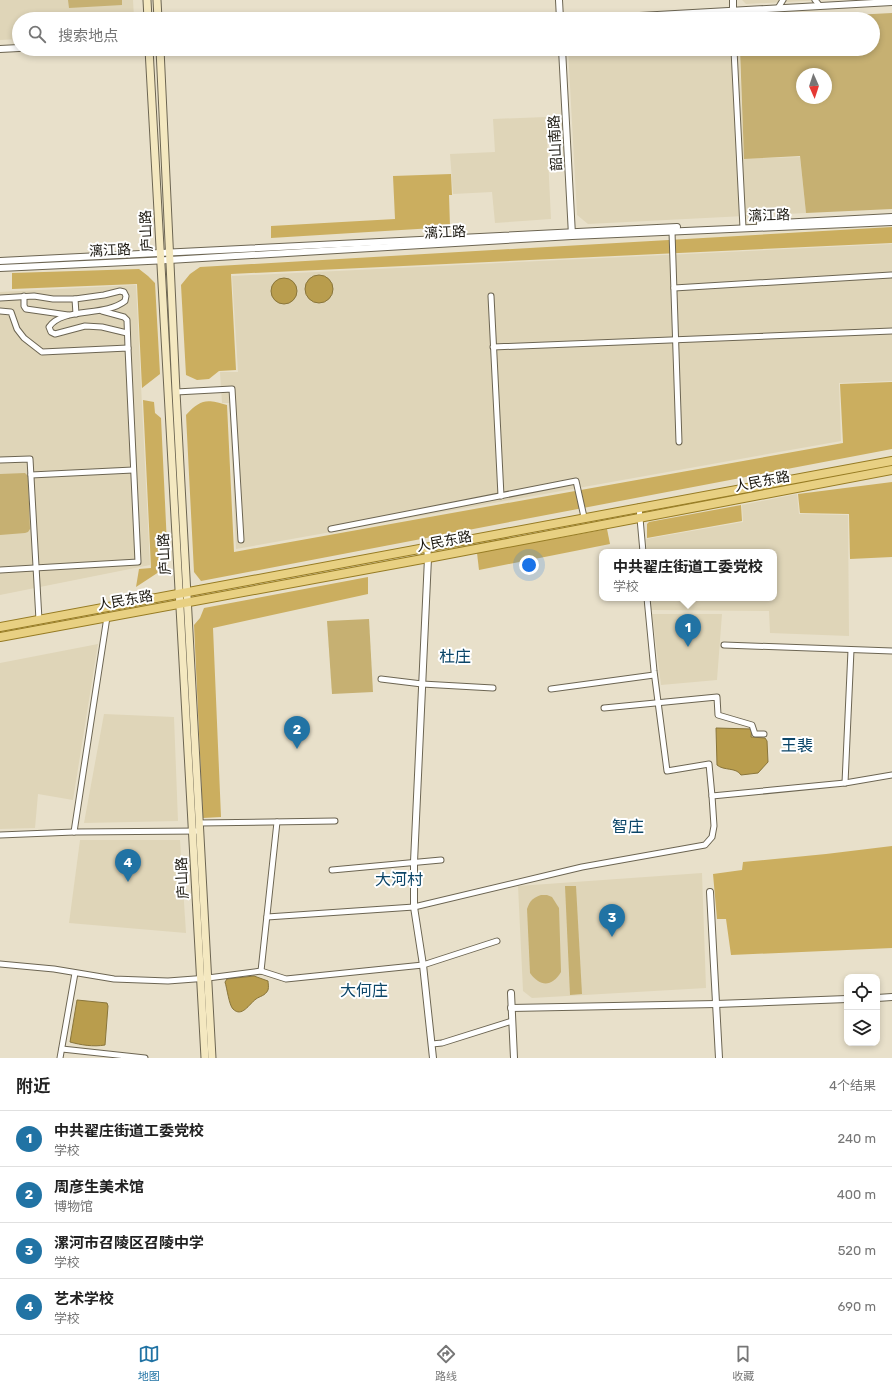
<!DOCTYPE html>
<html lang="zh">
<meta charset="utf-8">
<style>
:root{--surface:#fff;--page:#f2f2f2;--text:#222;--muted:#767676;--line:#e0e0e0;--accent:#2173a4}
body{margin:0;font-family:Rubik,"Noto Sans SC",sans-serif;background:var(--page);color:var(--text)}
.controls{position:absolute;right:12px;bottom:12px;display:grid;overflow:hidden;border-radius:8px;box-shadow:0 2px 6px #0003}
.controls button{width:36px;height:36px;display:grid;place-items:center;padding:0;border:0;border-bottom:1px solid var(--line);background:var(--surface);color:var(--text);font:20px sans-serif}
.compass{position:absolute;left:796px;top:68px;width:36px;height:36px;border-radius:50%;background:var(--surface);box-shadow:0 2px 6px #0003;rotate:177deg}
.you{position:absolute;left:529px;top:565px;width:14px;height:14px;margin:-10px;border:3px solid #fff;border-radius:50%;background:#1a73e8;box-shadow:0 0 0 6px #1a73e833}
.badge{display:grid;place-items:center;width:26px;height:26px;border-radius:50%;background:var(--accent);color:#fff;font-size:13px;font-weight:700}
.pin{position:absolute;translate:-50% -33px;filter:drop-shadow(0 1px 2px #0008)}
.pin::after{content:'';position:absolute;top:21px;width:14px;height:12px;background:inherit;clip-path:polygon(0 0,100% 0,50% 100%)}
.popup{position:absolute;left:599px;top:549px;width:178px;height:52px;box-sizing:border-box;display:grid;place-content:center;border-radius:8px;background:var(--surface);filter:drop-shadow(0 1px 3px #0005);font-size:13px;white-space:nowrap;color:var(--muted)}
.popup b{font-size:15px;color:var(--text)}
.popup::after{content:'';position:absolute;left:50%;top:100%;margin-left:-8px;border:8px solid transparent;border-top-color:var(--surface)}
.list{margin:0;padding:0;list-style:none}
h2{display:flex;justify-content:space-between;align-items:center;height:52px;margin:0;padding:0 16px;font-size:17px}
h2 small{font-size:13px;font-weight:400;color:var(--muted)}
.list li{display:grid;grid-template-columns:26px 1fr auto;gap:12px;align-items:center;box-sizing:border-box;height:56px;padding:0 16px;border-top:1px solid var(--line)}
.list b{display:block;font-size:15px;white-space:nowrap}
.list p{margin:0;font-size:13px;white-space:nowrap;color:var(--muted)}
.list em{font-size:13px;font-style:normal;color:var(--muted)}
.icon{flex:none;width:22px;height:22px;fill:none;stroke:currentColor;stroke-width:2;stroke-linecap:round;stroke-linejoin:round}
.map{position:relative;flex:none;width:892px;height:1058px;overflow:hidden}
.search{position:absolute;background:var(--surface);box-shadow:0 2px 6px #0003;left:12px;right:12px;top:12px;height:44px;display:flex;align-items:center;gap:10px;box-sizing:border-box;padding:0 14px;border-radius:22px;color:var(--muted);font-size:15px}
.sheet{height:276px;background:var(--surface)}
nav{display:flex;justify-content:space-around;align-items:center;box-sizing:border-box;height:56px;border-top:1px solid var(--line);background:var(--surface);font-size:11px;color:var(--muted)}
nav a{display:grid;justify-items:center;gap:2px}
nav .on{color:var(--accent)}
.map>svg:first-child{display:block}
.built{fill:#dfd5b8}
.green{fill:#c6b072;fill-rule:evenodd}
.forest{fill:#cbae5f}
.water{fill:#b99d4d;stroke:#89753a}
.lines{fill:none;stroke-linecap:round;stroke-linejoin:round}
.minor-casing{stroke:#6c6552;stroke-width:7}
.tertiary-casing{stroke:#6c6552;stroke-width:8}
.secondary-casing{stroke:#6c6552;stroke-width:9}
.primary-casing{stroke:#967b23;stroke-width:10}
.minor{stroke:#fff;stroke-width:5}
.tertiary{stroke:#fff;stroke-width:6}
.secondary{stroke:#f4e8c0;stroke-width:7}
.primary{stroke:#e8d082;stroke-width:8}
.labels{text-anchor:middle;stroke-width:4;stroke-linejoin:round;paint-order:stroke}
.street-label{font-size:14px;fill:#1a170f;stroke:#fff}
.quarter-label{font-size:16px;fill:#0c4668;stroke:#fff}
</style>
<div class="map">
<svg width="892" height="1058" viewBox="0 0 892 1058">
<rect width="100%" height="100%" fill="#e8e0ca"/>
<!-- built -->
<g class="built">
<path d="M0,0H133L134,18L133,19H19V39L0,40Z"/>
<path d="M742,0H825L746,4Z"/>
<path d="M568,49H739L744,159L800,157L806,213L588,224L577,215Z"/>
<path d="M546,117L551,219L495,223L492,192L453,194L450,154L495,152L493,119Z"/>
<path d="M892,244V381L839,383L841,441L236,549L229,403H222L220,372H238L232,276Z"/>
<path d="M136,285L150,565L0,595V292Z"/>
<path d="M797,494L799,514L848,515L849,636L770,633L769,611L651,610L650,598H774V552H647L646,539L743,522L742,505Z"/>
<path d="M652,614H722L717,680L661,685Z"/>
<path d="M98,644L73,800L38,794L35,828L0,829V663Z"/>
<path d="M104,714L174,717L178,821L84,823Z"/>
<path d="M80,840H180L186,933L69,923Z"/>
<path d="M702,873L706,988L532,998L523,991L518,886Z"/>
</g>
<!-- green -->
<g class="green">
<path d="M68,0H122V5L69,8Z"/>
<path d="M892,13V209L806,213L800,156L744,159L740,49H873V19H776ZM802,74H826V98H802Z"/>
<path d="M25,473L28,476L30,529L28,532L25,533L0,535V474Z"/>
<path d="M369,619L373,692L332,694L327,621Z"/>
<path d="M565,886H576L582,994L570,995Z"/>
<path d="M541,895H547L552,897L559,908L561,972C552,987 540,987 530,973L527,909C530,900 533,898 541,895Z"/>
</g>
<!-- forest -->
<g class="forest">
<path d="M451,174L452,195H449L450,227L271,238V226L395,219L393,176Z"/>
<path d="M892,227V243L231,274L236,370L219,371L209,379L197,380L186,375L181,285L190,274L200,267Z"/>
<path d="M139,269L148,276L155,283L160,374L142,388L137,284L12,289V273Z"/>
<path d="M892,382V449L201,581L194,572L186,415C201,399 206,399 227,405L234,552L843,443L840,384Z"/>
<path d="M143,400L154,402L155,413L161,418L168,566L136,587L139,569L151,568Z"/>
<path d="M892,482V557L850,559L849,514L800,513L798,494Z"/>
<path d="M741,505L742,521L647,538V524L649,522Z"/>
<path d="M607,529L610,544L479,570L477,553Z"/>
<path d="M368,577V594L213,628L221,817L203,818L194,625L200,618L204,608Z"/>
<path d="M892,846V948L731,955L726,919H717L713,874L742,870L743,862L826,854Z"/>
</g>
<!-- water -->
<g class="water">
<circle cx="319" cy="289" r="14"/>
<circle cx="284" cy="291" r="13"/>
<path d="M716,728L752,729L751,737L765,738L767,741L768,762L758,773L741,775C736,767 724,771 717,765Z"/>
<path d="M254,976L268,981C268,983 269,987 268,990C265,996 260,996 256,999C249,1004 242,1018 233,1009C229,1005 227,988 225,982L227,979Z"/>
<path d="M77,1000L107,1003L108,1006L105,1045C93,1047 81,1045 70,1042Z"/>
</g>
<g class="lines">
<!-- minor casing -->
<g class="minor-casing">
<g id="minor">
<path d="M815,0L820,6"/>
<path d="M778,8L783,0"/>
<path d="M734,50L743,228"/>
<path d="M672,232L679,442"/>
<path d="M674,288L891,275"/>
<path d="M24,296V306L26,309L68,315"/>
<path d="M491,296L501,496"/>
<path d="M0,298L34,296L53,299H75L104,295L120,291L124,292L126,296L125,301C105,317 62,307 49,327L51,332L55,334L85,326L102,327L127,333"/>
<path d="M75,299L76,314"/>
<path d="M0,311L11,312L17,329L24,338L42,352L128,348L138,562L0,570"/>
<path d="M102,311L124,317L127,320L128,348"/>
<path d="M493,347L892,331"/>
<path d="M176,392L232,389L241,540"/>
<path d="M0,460L30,459L39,620"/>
<path d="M31,475L133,470"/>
<path d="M639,507L643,552"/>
<path d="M331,529L576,481L584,517"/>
<path d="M647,598L654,671L667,771L709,764L712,796L845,783L892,775"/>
<path d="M724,645L892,651"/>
<path d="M381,679L422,684L493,688"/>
<path d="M551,689L654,675"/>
<path d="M604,708L717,697L718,715L752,725L755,734H764"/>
<path d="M845,783L851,650"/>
<path d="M199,823L335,821"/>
<path d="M74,832L107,617"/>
<path d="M0,835L74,832L200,831"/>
<path d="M332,870L441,860"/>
<path d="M267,917L414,907L582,867L705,845L712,837L714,826L712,796"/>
<path d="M0,964L54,969L114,979L168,981L208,978L261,971L286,979L423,965L497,941"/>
<path d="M261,971L277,822"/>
<path d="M432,1044L442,1043L512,1021"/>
<path d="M62,1049L145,1058"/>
<path d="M60,1058L75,973"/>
</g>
</g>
<!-- tertiary casing -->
<g class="tertiary-casing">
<g id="tertiary">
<path d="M559,0L560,19"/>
<path d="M733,0V11"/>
<path d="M586,19L892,2"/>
<path d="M0,49L19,48"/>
<path d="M562,49L572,235"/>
<path d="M760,224L892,217"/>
<path d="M0,261L677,227"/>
<path d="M0,268L169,260L572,236L892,222"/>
<path d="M427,547L428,558L414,862V907L423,965L433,1058"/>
<path d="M710,892L719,1058"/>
<path d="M511,993L514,1058"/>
<path d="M877,998L892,997"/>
<path d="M511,1008L716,1004L847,999"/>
</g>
</g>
<!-- secondary casing -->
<g class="secondary-casing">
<g id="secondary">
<path d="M147,0L148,19"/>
<path d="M157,0L158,19"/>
<path d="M149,49L205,1058"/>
<path d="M160,49L176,392L212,1058"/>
</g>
</g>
<!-- primary casing -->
<g class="primary-casing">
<g id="primary">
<path d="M0,627L892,461"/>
<path d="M0,637L428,558L892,470"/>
</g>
</g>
<!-- minor -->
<use href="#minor" class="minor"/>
<!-- tertiary -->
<use href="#tertiary" class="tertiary"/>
<!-- secondary -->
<use href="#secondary" class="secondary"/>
<!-- primary -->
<use href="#primary" class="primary"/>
</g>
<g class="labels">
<!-- street labels -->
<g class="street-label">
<text transform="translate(555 143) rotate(-93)" y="5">韶山南路</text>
<text transform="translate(769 215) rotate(-2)" y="5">漓江路</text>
<text transform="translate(146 231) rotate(-93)" y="5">庐山路</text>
<text transform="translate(445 232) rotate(-3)" y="5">漓江路</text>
<text transform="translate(110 250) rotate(-3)" y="5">漓江路</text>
<text transform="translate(762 481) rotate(-11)" y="5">人民东路</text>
<text transform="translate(444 541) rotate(-11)" y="5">人民东路</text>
<text transform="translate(164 554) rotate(-93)" y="5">庐山路</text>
<text transform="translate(125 600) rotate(-10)" y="5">人民东路</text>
<text transform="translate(182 878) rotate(-93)" y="5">庐山路</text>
</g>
<!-- quarter labels -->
<g class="quarter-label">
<text x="455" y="662">杜庄</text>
<text x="797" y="751">王裴</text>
<text x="628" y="832">智庄</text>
<text x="399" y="885">大河村</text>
<text x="364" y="996">大何庄</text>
</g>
</g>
</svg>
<div class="controls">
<button><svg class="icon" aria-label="locate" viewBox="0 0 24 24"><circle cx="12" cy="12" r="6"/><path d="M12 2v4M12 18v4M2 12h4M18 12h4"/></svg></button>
<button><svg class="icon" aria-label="layers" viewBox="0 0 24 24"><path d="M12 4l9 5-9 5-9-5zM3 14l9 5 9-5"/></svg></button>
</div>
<svg class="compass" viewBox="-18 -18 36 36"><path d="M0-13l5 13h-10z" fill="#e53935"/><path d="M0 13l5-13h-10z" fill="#767676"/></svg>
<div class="you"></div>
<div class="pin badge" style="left:688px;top:647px">1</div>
<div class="popup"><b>中共翟庄街道工委党校</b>学校</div>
<div class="pin badge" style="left:297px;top:749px">2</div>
<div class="pin badge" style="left:612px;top:937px">3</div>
<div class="pin badge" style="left:128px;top:882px">4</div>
<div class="search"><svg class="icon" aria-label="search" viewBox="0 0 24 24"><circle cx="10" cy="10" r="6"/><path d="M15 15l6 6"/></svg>搜索地点</div>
</div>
<section class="sheet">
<h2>附近<small>4个结果</small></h2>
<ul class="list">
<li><span class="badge">1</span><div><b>中共翟庄街道工委党校</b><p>学校</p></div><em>240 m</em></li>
<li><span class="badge">2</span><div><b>周彦生美术馆</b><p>博物馆</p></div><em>400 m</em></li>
<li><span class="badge">3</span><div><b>漯河市召陵区召陵中学</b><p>学校</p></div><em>520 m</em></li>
<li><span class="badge">4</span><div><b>艺术学校</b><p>学校</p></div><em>690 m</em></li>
</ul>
</section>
<nav>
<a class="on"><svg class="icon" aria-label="map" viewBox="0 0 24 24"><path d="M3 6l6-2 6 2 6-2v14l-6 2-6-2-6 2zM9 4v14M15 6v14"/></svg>地图</a>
<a><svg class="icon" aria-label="directions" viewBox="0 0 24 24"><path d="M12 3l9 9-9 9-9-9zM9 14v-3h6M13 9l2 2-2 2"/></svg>路线</a>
<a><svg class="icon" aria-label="saved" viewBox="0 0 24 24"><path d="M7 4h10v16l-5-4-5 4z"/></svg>收藏</a>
</nav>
